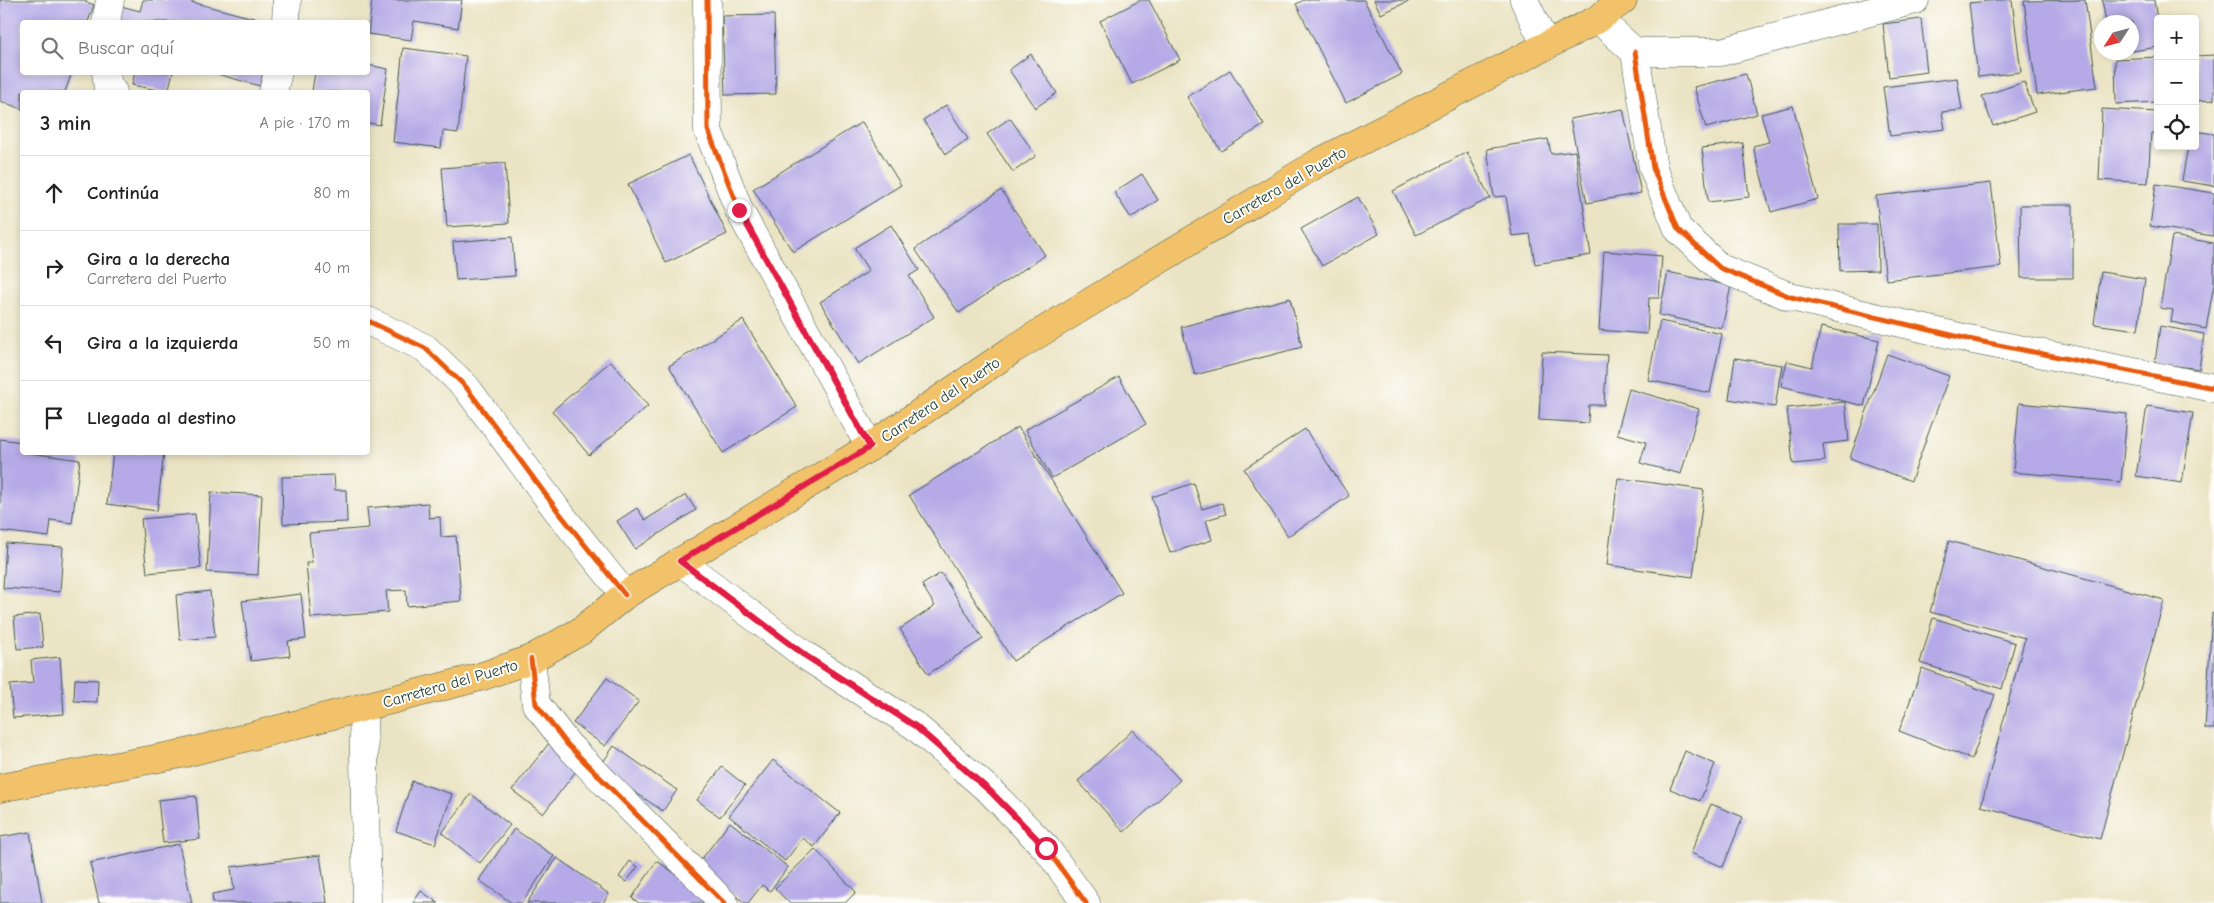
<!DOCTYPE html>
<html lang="es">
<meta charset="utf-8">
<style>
:root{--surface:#fff;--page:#f6f6f6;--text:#222;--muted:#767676;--line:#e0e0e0}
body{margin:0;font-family:"Comic Neue",sans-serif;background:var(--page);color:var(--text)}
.controls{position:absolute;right:15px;top:15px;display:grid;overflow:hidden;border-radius:5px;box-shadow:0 2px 8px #0003}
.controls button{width:45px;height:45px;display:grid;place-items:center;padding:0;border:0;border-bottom:1px solid var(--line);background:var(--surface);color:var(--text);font:25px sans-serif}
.compass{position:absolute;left:2094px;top:15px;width:45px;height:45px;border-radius:50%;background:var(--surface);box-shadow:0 2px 8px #0003;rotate:234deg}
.stop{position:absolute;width:15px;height:15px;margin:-11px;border:4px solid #e11d48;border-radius:50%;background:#fff}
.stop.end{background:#e11d48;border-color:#fff;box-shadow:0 1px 5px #0008}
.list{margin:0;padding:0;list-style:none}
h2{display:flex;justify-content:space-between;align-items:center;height:65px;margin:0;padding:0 20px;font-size:21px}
h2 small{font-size:16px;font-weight:400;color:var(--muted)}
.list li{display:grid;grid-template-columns:32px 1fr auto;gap:15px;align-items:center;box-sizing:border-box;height:75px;padding:0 20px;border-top:1px solid var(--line)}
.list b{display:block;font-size:19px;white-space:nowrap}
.list p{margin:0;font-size:16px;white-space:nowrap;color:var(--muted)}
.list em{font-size:16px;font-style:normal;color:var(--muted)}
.icon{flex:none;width:28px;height:28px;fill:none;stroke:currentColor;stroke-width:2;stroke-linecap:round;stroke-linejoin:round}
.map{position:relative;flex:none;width:2214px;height:903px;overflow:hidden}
.search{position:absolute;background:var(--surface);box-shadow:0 2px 8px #0003;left:20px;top:20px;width:350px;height:55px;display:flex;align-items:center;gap:12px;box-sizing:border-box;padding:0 18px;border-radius:5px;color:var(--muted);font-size:19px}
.panel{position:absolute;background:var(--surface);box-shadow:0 2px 8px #0003;left:20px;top:90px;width:350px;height:365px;border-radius:5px}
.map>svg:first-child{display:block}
.building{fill:#b5aae7}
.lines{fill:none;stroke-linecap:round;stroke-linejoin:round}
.minor-casing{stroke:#3e564a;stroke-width:29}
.major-casing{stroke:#3e564a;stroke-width:29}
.minor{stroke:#fff;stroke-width:28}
.major{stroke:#f2c26a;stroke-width:28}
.cycleway-casing{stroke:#fdfcf7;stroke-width:8}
.cycleway{stroke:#e8590c;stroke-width:5}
.route{stroke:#e11d48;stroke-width:6}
.labels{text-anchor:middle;stroke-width:4;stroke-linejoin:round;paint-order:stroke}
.street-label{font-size:16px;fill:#1f3d34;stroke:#fdfcf7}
</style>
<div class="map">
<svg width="2214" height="903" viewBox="0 0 2214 903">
<rect width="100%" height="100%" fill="#fdfcf7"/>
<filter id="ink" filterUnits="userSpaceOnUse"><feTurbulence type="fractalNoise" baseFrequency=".02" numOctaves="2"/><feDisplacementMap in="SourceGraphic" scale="10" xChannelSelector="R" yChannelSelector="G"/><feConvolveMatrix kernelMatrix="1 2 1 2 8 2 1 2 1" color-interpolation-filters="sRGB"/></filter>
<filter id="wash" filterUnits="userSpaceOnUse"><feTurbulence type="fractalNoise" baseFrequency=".0096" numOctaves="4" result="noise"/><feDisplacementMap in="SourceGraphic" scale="20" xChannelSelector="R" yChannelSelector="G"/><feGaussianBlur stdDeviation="1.12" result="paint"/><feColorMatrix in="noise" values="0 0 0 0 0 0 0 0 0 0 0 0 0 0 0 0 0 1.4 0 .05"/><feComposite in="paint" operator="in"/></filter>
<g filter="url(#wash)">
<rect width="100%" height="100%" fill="#ebe4c4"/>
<g id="blocks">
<!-- building -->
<g class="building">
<path d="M0,0H81L94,5L88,22H22V72H72L65,92H22V109L0,101Z"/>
<path d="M143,0H191V2L269,22H117L121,6L140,11Z"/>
<path d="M372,0H462L458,28L414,21L411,40L368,34Z"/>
<path d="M1141,0H1149L1180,60L1132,84L1100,21Z"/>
<path d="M1304,0H1364L1402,74L1346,103L1296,4Z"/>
<path d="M1374,0H1411L1381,14Z"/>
<path d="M1998,0H2012L2021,72L1978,77L1969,3Z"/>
<path d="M2085,0L2097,87L2037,95L2024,1Z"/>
<path d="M2102,0H2154L2158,26V47L2132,51V22H2106Z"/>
<path d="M774,15L776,94L725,95L722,16Z"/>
<path d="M1921,19L1927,72L1889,77L1883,24Z"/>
<path d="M403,48L466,56L458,133L443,131L441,148L393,142Z"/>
<path d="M1031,54L1057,93L1035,108L1009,70Z"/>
<path d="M2214,55V100L2195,101V56Z"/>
<path d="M2158,57V102L2116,104L2115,59Z"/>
<path d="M368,65L388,69L380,125L368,123V92H312L315,72H368Z"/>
<path d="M1230,70L1264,125L1221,151L1187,97Z"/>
<path d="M135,72H173L168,92L132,85Z"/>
<path d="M210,72H263L260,86Z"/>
<path d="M1746,74L1757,114L1706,128L1694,87Z"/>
<path d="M1957,78L1962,110L1942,112L1945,129L1890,136L1883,87Z"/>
<path d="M2024,82L2035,112L1993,126L1982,96Z"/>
<path d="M946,105L968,139L946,154L923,120Z"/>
<path d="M1793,106L1818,199L1771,212L1753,146L1769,142L1761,114Z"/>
<path d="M1623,109L1641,193L1587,203L1570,119Z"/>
<path d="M2102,109L2158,112V133H2151L2148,183L2099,180Z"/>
<path d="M1010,118L1036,156L1013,172L987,134Z"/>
<path d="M862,122L901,185L793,252L753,189Z"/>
<path d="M2195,131L2214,134V186L2182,181L2188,146H2195Z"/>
<path d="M1548,139L1551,154L1575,151L1591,255L1535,264L1530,234L1512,236L1506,196L1494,197L1487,149Z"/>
<path d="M1743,143L1749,197L1708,202L1702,148Z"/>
<path d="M1467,152L1490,198L1416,235L1393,191Z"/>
<path d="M689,155L727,234L666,263L628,184Z"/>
<path d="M505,163L509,223L447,227L442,168Z"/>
<path d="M1142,174L1158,200L1131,218L1114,192Z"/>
<path d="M1991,183L2001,267L1886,280L1876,196Z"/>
<path d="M2156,184L2214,193L2213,236L2150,226Z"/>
<path d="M1001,190L1045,255L959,313L915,249Z"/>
<path d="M1358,197L1379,234L1322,266L1301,229Z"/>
<path d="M2020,205H2073V278H2021Z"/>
<path d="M1839,224H1877L1878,270L1840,271Z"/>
<path d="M891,225L919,270L909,276L934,317L858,364L820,302L869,271L854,248Z"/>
<path d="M2172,236L2214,243V284L2206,329L2171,322L2173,310L2160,308Z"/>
<path d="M512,237L515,276L456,280L453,242Z"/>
<path d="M1604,251L1662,256L1659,298H1649L1647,334L1599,330Z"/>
<path d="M1668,272L1731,286L1722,328L1659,315Z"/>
<path d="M2101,272L2145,279L2138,330L2094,324Z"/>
<path d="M1290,298L1302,347L1195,375L1181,327Z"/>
<path d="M743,320L797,407L723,453L669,366Z"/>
<path d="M1660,321L1722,334L1710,393L1648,380Z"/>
<path d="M2160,326L2204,334L2199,369L2155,363Z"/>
<path d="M1821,327L1879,340L1864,406L1781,386L1787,361L1812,367Z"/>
<path d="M1542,352L1607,355L1604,405H1589L1588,423L1539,420Z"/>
<path d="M1887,354L1949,376L1911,481L1850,458Z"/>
<path d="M1735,358L1782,365L1775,407L1729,399Z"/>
<path d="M611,361L648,406L589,455L552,411Z"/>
<path d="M1119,377L1146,424L1052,478L1025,430Z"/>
<path d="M1629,389L1699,409L1681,474L1640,463L1646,442L1617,434Z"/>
<path d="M1845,402L1849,441L1823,444L1825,461L1793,464L1787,408Z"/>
<path d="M2019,403L2127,414L2121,482L2013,472Z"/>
<path d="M2147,406L2193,413L2182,483L2136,476Z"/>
<path d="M1018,427L1122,593L1013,661L909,495Z"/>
<path d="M1305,429L1349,496L1288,536L1244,469Z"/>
<path d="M0,439L22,442V452L80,460L72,523L51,520L49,537L0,531Z"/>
<path d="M113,452H164L157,511L107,504Z"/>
<path d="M334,475L335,490H346L347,522L283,524L282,477Z"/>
<path d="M1618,478L1704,490L1693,577L1607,565Z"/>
<path d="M1194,483L1202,509L1222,503L1226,514L1206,520L1212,540L1170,553L1152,497Z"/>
<path d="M211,492L262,495L258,575L207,572Z"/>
<path d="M686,495L696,510L635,549L617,521L637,508L645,520Z"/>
<path d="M428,503L429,518L440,517L441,537L456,536L461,601L407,606L406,590L386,591L388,612L311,618L306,563H312L309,533L369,528L367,508Z"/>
<path d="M195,514L201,568L147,573L141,519Z"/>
<path d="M1949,541L2164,600L2100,839L1981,806L2025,638L1930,612Z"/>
<path d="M6,543L63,547L60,592L3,588Z"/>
<path d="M941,573L983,639L928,674L900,629L935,606L922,585Z"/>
<path d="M210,591L215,637L180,640L176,595Z"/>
<path d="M301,594L306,639L288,641L290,656L251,661L242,601Z"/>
<path d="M2212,613L2214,614V729H2205Z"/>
<path d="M40,614L43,647L17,649L14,617Z"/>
<path d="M1933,618L2015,643L2002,689L1920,663Z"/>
<path d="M60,657L64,714L13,718L10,685L33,683L31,660Z"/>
<path d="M1922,668L1995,695L1972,759L1899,731Z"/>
<path d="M607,678L639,701L605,746L573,723Z"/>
<path d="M75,679L98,680L97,702L74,701Z"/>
<path d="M1133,730L1180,780L1124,832L1078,781Z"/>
<path d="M550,742L580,766L543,814L512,790Z"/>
<path d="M614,746L677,790L663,811L599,768Z"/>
<path d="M1685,751L1715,764L1700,801L1670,789Z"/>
<path d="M773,760L840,813L814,847L803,838L785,861L729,816Z"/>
<path d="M722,767L745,785L720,817L697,800Z"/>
<path d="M412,781L452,794L435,844L396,831Z"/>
<path d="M471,794L510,825L480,863L442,833Z"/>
<path d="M196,796L200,839L163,843L158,800Z"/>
<path d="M1711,804L1743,817L1723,867L1691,853Z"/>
<path d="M730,822L788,867L770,891L762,885L748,903H745L697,865Z"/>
<path d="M514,829L554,856L522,903H512L479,880Z"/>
<path d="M30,832L42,903H0V837Z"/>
<path d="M179,844L192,903H99L90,863Z"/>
<path d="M815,849L856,892L845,903H789L775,888Z"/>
<path d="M320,855L327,903H213L212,894L234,890L231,867Z"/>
<path d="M557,858L609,894L603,903H527Z"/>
<path d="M630,861L638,867L626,882L619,877Z"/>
<path d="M657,861L708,896L703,903H639L632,898Z"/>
<path d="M421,891L438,903H413Z"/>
</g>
</g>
</g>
<g filter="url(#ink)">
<use href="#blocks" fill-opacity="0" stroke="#3e564a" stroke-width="1"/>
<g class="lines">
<!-- minor casing -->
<g class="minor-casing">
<g id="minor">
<path d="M707,0L708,130L739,210L870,447"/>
<path d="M1524,0L1546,46"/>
<path d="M1598,19L1635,52H1721L1915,0"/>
<path d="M106,22L110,0"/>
<path d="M286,22L287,0"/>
<path d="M1635,52L1653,168L1678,229L1720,268L1791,297L1968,339L2214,388"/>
<path d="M106,72L108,89L113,92"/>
<path d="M273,92L278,72"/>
<path d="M368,321L425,348L466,387L557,510L625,595"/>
<path d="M680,561L806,656L915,726L991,792L1046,848L1086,903"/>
<path d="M531,659L536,704L567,744L724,903"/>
<path d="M363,708L367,903"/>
</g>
</g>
<!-- major casing -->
<g class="major-casing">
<path id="major" d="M0,788L186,753L480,677L531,659L581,631L625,595L870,447L1012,350L1318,163L1598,19L1623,0"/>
</g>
<!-- minor -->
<use href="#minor" class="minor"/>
<!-- major -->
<use href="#major" class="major"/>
<!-- cycleway casing -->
<g class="cycleway-casing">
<g id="cycleway">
<path d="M707,0L708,130L739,210L870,447"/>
<path d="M1635,52L1653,168L1678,229L1720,268L1791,297L1968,339L2214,388"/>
<path d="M368,321L425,348L466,387L557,510L625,595"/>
<path d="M680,561L806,656L915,726L991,792L1046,848L1086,903"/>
<path d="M531,659L536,704L567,744L724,903"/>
</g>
</g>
<!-- cycleway -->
<use href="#cycleway" class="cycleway"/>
</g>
</g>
<g class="lines" filter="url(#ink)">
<!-- route -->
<path class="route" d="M739,210L870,447L680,561L806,656L915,726L991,792L1046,848"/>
</g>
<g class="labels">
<!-- street labels -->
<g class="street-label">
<text transform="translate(1284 185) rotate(-30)" y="6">Carretera del Puerto</text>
<text transform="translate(940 399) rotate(-34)" y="6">Carretera del Puerto</text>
<text transform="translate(450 683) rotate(-16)" y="6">Carretera del Puerto</text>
</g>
</g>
</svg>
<div class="controls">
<button>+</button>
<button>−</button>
<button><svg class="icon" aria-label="locate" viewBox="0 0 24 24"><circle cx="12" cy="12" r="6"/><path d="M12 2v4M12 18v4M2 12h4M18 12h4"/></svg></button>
</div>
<svg class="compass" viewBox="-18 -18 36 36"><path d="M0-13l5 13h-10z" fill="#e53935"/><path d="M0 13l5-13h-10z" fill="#767676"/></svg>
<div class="stop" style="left:1046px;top:848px"></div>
<div class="stop end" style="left:739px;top:210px"></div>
<div class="search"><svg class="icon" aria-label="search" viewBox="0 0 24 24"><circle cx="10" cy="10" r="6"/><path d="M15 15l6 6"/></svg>Buscar aquí</div>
<section class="panel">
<h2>3 min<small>A pie · 170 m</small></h2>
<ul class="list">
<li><svg class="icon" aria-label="ahead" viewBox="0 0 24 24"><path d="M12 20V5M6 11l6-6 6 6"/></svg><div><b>Continúa</b></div><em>80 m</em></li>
<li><svg class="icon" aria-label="right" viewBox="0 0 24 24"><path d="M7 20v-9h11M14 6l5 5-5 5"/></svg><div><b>Gira a la derecha</b><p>Carretera del Puerto</p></div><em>40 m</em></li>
<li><svg class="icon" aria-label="left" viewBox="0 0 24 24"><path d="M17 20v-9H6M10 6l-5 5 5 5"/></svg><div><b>Gira a la izquierda</b></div><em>50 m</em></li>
<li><svg class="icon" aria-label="arrive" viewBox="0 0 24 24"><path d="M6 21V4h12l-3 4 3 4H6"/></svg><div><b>Llegada al destino</b></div></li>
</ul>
</section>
</div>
